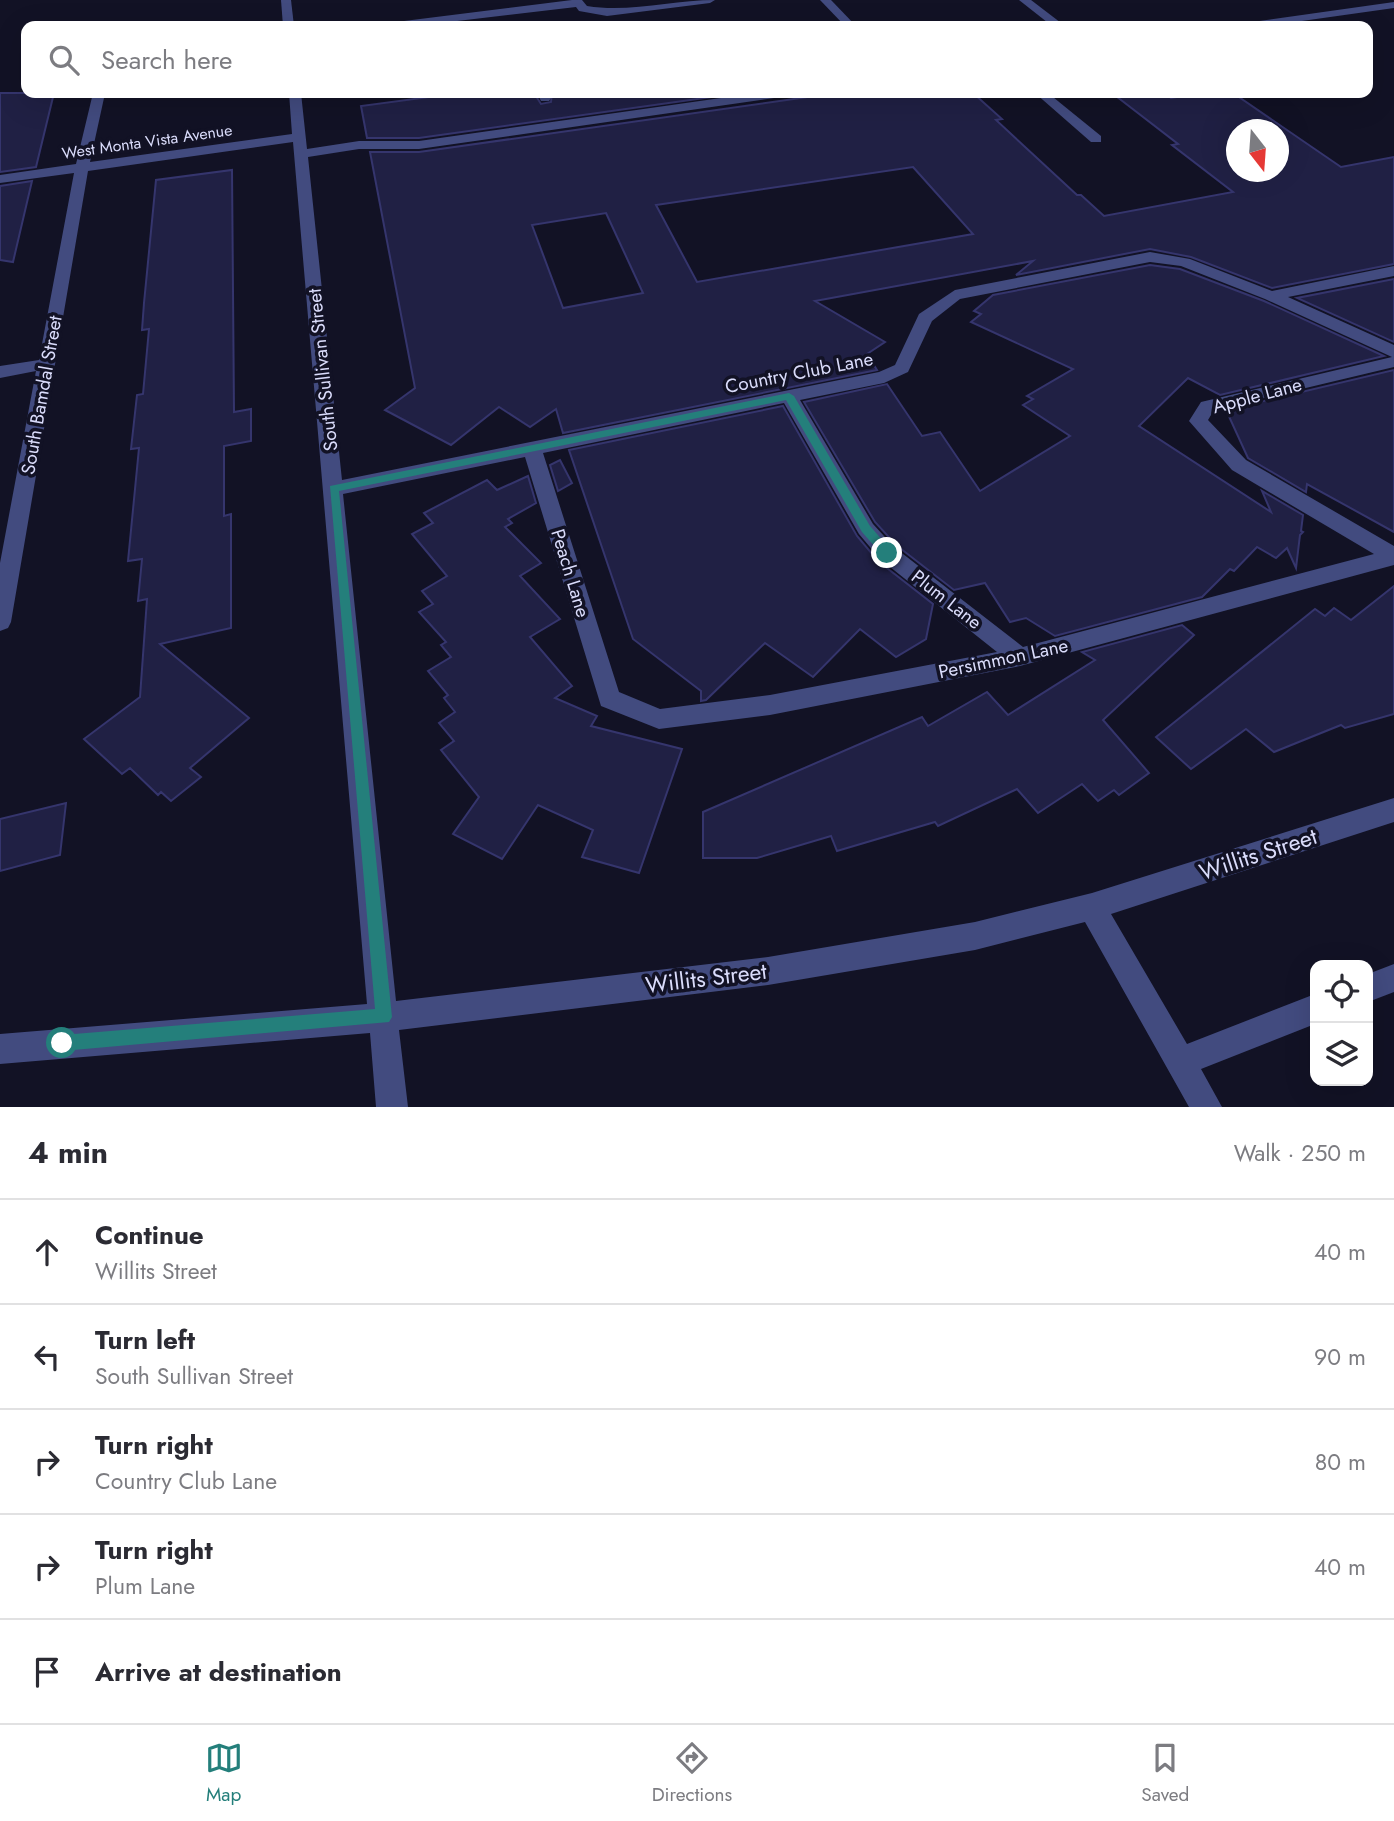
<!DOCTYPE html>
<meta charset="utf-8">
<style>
:root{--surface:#fff;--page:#f2f2f3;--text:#2b2b33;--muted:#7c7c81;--line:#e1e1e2;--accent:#247f7b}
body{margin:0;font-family:Jost,sans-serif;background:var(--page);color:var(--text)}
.controls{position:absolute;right:21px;bottom:21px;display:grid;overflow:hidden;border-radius:14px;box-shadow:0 7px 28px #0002}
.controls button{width:63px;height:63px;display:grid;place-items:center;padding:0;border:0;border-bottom:2px solid var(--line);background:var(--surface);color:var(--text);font:35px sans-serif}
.compass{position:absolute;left:1226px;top:119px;width:63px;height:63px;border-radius:50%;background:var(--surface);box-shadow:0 7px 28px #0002;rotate:163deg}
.stop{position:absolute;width:21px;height:21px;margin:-16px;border:5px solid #247f7b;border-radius:50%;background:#fff}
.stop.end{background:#247f7b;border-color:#fff;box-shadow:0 2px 7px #0008}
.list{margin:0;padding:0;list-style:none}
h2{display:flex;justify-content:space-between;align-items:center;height:91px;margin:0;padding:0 28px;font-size:30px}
h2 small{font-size:23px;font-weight:400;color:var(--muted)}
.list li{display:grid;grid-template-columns:46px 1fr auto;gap:21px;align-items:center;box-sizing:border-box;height:105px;padding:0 28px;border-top:2px solid var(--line)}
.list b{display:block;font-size:26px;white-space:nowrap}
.list p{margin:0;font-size:23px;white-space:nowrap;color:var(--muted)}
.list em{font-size:23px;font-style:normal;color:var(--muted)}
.icon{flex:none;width:38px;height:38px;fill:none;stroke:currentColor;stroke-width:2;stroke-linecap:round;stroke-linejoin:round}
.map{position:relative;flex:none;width:1394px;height:1107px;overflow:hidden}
.search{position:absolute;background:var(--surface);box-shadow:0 7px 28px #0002;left:21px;right:21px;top:21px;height:77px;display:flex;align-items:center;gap:18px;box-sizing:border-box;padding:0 24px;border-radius:14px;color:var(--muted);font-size:26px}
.sheet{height:616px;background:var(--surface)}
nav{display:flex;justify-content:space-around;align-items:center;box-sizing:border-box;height:98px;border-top:2px solid var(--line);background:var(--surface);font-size:19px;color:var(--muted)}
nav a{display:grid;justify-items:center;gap:4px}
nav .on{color:var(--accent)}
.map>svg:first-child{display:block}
.building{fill:#202044;stroke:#35356d;stroke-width:2;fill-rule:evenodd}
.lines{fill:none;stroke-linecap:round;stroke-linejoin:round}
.minor{fill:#424b7f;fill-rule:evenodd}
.route{fill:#247f7b}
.labels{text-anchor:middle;stroke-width:7;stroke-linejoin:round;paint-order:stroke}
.far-street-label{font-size:16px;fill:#dadcfb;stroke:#121225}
.street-label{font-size:19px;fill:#dadcfb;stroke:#121225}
.near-street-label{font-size:23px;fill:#dadcfb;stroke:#121225}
</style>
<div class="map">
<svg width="1394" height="1107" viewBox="0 0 1394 1107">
<rect width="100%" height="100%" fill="#121225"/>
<!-- building -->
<g class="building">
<path d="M0,93H54L36,167L0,172Z"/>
<path d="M459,93H534L541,104L551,102L552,93L733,94L419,138H367L361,106Z"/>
<path d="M836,93H973L1002,119L996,120L1077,195H1081L1104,216L1233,192L1172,145L1178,144L1112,93H1164L1171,98L1202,93H1233L1341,167L1394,157V264L1272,288L1191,257L1150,249L1016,275L1033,261L815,301L885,342L867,354L877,370L563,433L556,409L530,427L499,407L451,445L385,410L415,388L370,152H419ZM1236,130H1278V172H1236ZM913,167L973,234L697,282L656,205ZM606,213L643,293L563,308L532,225Z"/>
<path d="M232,170L234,412L251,409V441L224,446V516L231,514V628L160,644L249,718L190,768L201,777L171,801L161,792L158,795L130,768L122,774L84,739L140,697L147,599L138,601L142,559L128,561L139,448L131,449L137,395L143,394L149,329L142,330L144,303L156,180Z"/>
<path d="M32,181L13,262L0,260V186Z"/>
<path d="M1150,265L1180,269L1264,301L1384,356L1220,395L1188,378L1139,426L1271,512L1262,491L1303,515L1301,531L1303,532L1300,535L1296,568L1287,548L1276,558L1257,547L1234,571L1230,569L1202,597L1055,636L1026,618L1010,622L985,583L954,590L896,545L875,522L804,402L887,384L922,436L940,432L980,491L1070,436L1023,405L1033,399L1027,396L1073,369L971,322L981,314L974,311L993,295Z"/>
<path d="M1394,279V342L1297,298Z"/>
<path d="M1394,370V532L1307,484L1306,492L1248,458L1226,410Z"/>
<path d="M783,406L857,536L878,561L933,604L926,639L896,657L860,629L813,677L765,643L706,700L701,701V691L633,639L569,450Z"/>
<path d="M560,460L572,483L558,491L550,465Z"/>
<path d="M528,476L536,503L508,519L512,523L505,527L541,563L520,576L560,619L530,637L572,686L555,698L597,716L591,726L682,749L639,873L582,857L593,830L538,805L502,859L453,834L479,797L441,750L454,741L439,723L455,712L444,698L448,695L428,671L451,657L441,645L446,642L419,612L433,604L422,591L447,576L412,534L433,523L424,513L487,480L497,490Z"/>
<path d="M1394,586V714L1345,728L1341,725L1274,752L1246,729L1191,769L1156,737L1315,609L1325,616L1334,608L1351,620Z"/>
<path d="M1182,625L1194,635L1103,720L1149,773L1119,795L1114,790L1098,801L1082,784L1038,813L1017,789L938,826L935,822L837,851L831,836L757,858H703V812L922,717L928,726L987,692L1008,715L1095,660L1082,652Z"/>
<path d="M66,803L60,855L0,871V819Z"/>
</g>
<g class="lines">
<!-- minor -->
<g class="minor">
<path d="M281,0H291L294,26H283Z"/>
<path d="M572,0H582L587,6C629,13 673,0 715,0L710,3L607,16L579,11L576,7L415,26H382L388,23Z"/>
<path d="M820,0H831L856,26H845Z"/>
<path d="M1019,0H1031L1065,26H1052Z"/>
<path d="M1394,2V8L1267,26H1239L1245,23Z"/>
<path d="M93,93H122L104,98L90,162L292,134L289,93H301L307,149L359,141H419L756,93H787L781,97L419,149H359L308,157L342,480L879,372L895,365L919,314L955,290L1150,252L1190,259L1272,291L1394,266V276L1288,297L1394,345V367L1214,410L1208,420L1246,460L1394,546V565L1020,666L770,715L659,729L601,706L525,457L343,494L396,1001L768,957L975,922L1092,893L1394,798V822L1111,914L1187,1044L1315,994V1024L1201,1069L1222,1107H1189L1085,922L975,950L768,985L399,1030L408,1107H376L370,1033L0,1064V1034L367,1004L293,142L88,171L11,622L8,628L0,631V563L36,371L0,378V366L39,360L74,173L0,183V175L76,164ZM1150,262L1181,266L1265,299L1392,357L1201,402L1189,421L1232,470L1374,554L1023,647L894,547L873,524L800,400L884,383L908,372L932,321L960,299ZM784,403L859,534L880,559L997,652L770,695L660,709L619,692L543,453Z"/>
<path d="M537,93H549L551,98L549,101H541Z"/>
<path d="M1035,93H1048L1101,136V142H1091Z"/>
<path d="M1394,964V992L1368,1002V974Z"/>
</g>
</g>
<!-- route -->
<path class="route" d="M789,393L794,396L870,526L891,550V556H883L862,532L786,400L339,491L392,1017L389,1022L62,1051L56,1049L53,1043L56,1038L62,1035L375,1009L330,486Z"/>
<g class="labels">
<!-- far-street labels -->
<g class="far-street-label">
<text transform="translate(147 141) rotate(-8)" y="6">West Monta Vista Avenue</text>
</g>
<!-- street labels -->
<g class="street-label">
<text transform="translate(322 370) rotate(-96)" y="7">South Sullivan Street</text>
<text transform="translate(799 372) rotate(-11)" y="7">Country Club Lane</text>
<text transform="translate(41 395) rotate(-80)" y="7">South Bamdal Street</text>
<text transform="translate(1257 395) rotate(-15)" y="7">Apple Lane</text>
<text transform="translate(571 573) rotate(73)" y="7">Peach Lane</text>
<text transform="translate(947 599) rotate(38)" y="7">Plum Lane</text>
<text transform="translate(1003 658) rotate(-12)" y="7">Persimmon Lane</text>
</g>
<!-- near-street labels -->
<g class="near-street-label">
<text transform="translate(1258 854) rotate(-18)" y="8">Willits Street</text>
<text transform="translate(706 978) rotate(-7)" y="8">Willits Street</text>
</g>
</g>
</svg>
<div class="controls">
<button><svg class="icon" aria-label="locate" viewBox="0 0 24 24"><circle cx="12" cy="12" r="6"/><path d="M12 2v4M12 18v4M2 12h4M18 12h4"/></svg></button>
<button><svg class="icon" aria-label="layers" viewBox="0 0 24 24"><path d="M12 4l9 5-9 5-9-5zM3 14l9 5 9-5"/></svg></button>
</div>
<svg class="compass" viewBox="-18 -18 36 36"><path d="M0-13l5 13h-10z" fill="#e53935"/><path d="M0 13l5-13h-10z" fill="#7c7c81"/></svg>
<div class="stop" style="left:62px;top:1043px"></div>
<div class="stop end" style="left:887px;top:553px"></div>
<div class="search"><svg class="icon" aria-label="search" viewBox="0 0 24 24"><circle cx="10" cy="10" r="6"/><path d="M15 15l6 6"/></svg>Search here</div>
</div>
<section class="sheet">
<h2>4 min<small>Walk · 250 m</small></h2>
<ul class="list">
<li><svg class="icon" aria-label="ahead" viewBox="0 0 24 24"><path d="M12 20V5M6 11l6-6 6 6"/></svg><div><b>Continue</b><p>Willits Street</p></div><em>40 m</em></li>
<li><svg class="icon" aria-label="left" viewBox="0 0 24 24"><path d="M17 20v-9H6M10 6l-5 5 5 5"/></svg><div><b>Turn left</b><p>South Sullivan Street</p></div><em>90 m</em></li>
<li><svg class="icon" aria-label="right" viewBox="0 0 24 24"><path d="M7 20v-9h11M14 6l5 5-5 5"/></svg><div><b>Turn right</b><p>Country Club Lane</p></div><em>80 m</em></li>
<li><svg class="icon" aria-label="right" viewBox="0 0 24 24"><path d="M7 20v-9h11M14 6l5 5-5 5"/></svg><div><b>Turn right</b><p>Plum Lane</p></div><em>40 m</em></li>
<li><svg class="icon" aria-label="arrive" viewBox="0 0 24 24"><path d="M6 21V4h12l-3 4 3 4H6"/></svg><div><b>Arrive at destination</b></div></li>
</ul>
</section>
<nav>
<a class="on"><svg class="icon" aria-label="map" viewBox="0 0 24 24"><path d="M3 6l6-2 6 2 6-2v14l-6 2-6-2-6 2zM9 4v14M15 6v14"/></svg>Map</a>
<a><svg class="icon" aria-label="directions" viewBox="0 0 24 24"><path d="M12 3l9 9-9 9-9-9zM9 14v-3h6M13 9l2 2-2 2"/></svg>Directions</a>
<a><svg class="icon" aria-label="saved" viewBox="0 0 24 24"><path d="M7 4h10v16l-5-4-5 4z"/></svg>Saved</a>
</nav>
